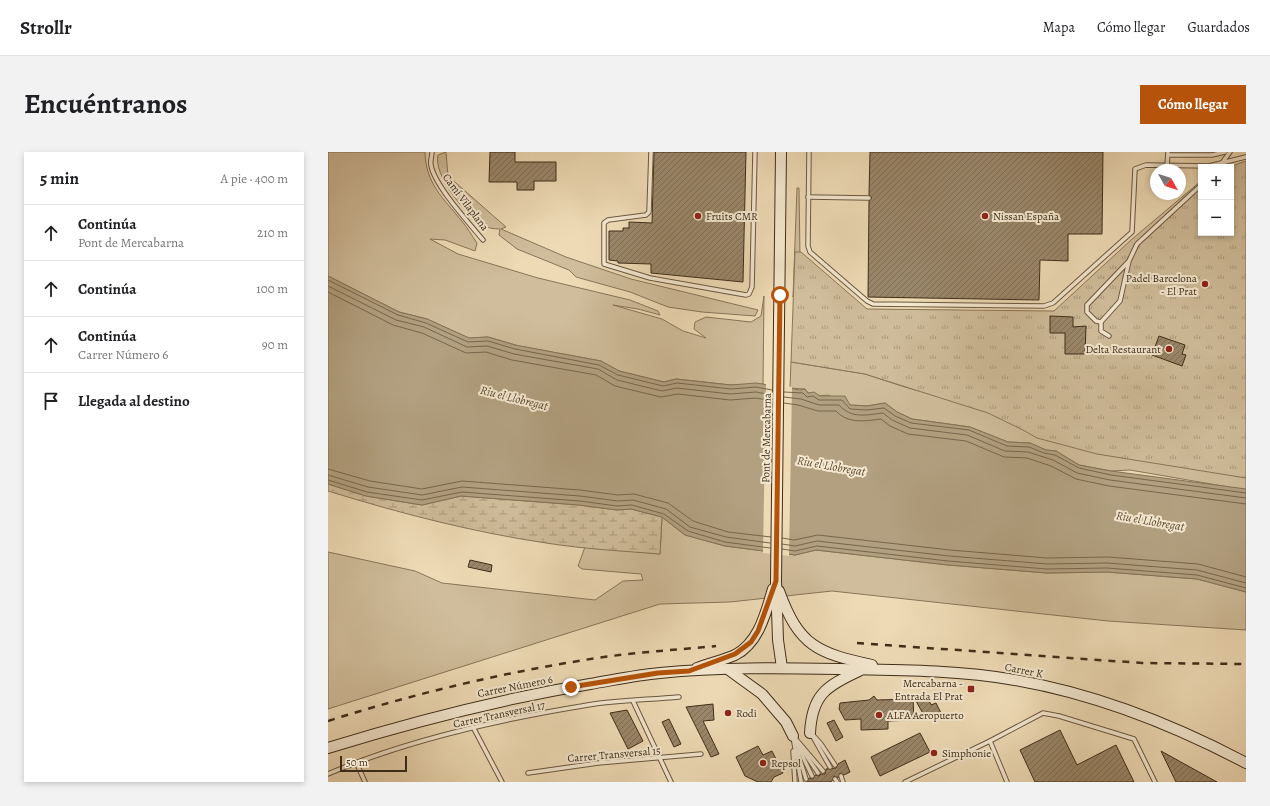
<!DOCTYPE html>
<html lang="es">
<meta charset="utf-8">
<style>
:root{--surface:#fff;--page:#f2f2f2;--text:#202124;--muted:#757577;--line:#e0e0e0;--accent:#b45309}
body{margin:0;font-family:Alegreya,serif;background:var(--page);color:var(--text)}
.controls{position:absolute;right:12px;top:12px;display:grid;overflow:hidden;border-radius:0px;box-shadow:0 2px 6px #0003}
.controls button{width:36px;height:36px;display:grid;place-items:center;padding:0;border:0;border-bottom:1px solid var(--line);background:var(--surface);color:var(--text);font:20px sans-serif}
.compass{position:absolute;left:822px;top:12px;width:36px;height:36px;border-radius:50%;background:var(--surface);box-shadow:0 2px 6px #0003;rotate:129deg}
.scale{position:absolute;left:12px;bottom:10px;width:67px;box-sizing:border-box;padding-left:4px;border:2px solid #3f2d18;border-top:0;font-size:11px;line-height:14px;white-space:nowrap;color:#3f2d18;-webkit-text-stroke:3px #f4e8d0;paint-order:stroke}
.stop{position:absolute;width:12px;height:12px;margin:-9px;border:3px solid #b45309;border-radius:50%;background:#fff}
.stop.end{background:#b45309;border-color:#fff;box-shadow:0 1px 4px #0008}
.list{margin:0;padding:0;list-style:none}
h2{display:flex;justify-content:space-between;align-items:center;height:52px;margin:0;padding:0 16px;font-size:17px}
h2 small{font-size:13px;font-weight:400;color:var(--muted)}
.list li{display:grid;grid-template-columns:26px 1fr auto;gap:12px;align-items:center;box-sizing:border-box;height:56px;padding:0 16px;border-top:1px solid var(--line)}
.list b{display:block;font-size:15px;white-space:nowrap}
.list p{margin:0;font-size:13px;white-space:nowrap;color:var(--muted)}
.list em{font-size:13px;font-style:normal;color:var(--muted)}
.icon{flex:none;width:22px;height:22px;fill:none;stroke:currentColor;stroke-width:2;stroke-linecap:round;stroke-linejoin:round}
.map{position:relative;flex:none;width:918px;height:630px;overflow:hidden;border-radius:0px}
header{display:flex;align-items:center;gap:24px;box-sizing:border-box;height:56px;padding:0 20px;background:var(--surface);border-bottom:1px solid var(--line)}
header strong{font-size:19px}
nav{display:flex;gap:22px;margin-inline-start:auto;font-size:14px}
.intro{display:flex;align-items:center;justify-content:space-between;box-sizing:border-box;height:96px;padding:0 24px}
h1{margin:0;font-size:28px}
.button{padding:10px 18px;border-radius:0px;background:var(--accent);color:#fff;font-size:14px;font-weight:700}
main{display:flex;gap:24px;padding:0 24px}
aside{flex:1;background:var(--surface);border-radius:0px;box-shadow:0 2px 6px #0003}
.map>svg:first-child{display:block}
.grass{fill:#d0bd9b;stroke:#88755a}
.wetland{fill:url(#wetland-marsh);stroke:#88755a}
.park{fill:url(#park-tufts);stroke:#88755a}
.water{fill:#b2a080;stroke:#847256}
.pier{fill:#eedbb6}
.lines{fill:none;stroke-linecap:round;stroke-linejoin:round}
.shore{stroke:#78664c;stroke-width:1}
.building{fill:url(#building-hatch);stroke:#3f2d18}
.service-casing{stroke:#6b5840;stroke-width:5.5}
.secondary-casing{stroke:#3f2d18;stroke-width:12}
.service{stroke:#f4e8d0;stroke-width:3.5}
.secondary{stroke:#f4e8d0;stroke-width:10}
.rail{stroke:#3f2d18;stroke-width:2.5;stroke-dasharray:7 7;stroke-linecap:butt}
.route{stroke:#b45309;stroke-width:5}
.poi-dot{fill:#8f2418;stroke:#f4e8d0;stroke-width:1.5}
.labels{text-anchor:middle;stroke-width:4;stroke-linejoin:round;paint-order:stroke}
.street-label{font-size:11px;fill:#3f2d18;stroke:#f4e8d0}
.poi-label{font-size:11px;fill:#3f2d18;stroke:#f4e8d0;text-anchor:start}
.water-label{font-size:12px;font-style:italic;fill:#5c4a32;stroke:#f4e8d0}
</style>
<header>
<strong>Strollr</strong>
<nav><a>Mapa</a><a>Cómo llegar</a><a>Guardados</a></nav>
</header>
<div class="intro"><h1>Encuéntranos</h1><a class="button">Cómo llegar</a></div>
<main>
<aside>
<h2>5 min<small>A pie · 400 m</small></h2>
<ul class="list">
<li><svg class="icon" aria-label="ahead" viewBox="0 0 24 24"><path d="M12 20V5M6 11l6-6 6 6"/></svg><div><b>Continúa</b><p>Pont de Mercabarna</p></div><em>210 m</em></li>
<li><svg class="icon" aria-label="ahead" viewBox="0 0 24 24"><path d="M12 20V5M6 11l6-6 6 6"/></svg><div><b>Continúa</b></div><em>100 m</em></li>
<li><svg class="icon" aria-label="ahead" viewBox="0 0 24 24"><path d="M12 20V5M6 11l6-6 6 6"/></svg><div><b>Continúa</b><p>Carrer Número 6</p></div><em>90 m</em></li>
<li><svg class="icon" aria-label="arrive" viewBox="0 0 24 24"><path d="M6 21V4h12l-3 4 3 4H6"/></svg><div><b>Llegada al destino</b></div></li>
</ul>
</aside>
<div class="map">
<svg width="918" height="630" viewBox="0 0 918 630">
<defs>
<pattern id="wetland-marsh" width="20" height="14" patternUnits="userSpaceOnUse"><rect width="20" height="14" fill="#d0bd9b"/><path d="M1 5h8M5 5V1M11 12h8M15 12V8" fill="none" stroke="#aa9a7d"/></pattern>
<pattern id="park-tufts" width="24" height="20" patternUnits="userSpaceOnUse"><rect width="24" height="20" fill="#d0bd9b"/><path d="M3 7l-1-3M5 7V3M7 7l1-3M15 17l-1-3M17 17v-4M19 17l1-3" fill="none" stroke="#aa9a7d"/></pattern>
<pattern id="building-hatch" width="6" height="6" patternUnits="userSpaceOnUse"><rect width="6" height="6" fill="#9a876a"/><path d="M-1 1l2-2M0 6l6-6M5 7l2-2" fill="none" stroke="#7f6f56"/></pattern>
</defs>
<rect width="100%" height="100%" fill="#eedbb6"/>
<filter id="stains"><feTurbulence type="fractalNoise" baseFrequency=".005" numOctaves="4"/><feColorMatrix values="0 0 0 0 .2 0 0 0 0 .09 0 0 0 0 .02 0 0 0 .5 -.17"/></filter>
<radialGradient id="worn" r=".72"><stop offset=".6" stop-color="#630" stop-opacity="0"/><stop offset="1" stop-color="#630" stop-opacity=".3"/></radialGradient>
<!-- grass -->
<g class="grass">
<path d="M0,0H97C98,32 115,46 133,68C139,75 144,84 149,91L147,99L117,88L102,87L130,102L210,126L302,148L330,159L332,163L310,157L285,153L334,167L355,179L378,186L366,177L367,170L378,165L423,170L433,164L436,144L435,232L403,233L348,227L336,230L291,219L273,209L191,194L160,185L141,186L99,167L71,160L0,124Z"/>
<path d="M118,0L120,24L178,75L173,77L238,105L303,127L430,158L427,164L374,160L340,155L302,140L248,125L241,118L189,97L171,83L172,77C166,77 159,76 154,73C137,62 105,23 110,3Z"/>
<path d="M469,36H471L472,105L465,145Z"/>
<path d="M463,210L537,222L580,236L918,326V338L802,318L783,319L751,313L728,299L718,298L702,291L680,290L642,275L584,267L569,260L557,251L539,254L522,253L500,243L492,244L480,241L477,237L462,236Z"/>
<path d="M334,365L357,383L397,394L467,403L488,398L620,413L719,421L779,420L869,427L918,440V478L780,469L504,439L402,450L332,452L0,557V400L87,419L114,431L267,448L295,429L315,428L313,422L254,417L250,414L257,395L332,402Z"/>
</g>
<!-- wetland -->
<path class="wetland" d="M0,332L38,344L94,353L133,344L251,353L289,358L303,357L334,365L332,402C294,399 256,397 218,391C144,380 71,361 0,339Z"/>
<!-- park -->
<path class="park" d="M918,9V326L769,302L709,286L695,278L660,261L537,222L463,210L467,100H473L539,157L726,159L803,88L873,29V81H903V15H901Z"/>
<!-- water -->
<path class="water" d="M0,124L71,160L99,167L141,186L160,185L187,193L273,209L291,219L336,230L348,227L403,233L428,231L472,238L477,237L480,241L486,240L492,244H517L522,253L539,254L557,251L569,260L584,267L642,275L680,290L702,291L718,298L728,299L751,313L783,319L918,337V440L869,427L779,420L719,421L620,413L488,398L467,403L397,394L357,383L334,365L303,357L289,358L251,353L133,344L94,353L38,344L0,332Z"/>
<!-- pier -->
<path class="pier" d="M438,230L464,235L461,404L435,401Z"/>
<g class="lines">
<!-- shore -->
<g class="shore">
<path d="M0,128L70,163L98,171L140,190L160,189L187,197L271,213L290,223L335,234L349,231L403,237L428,235L444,238"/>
<path d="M0,134L68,168L96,175L139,195L159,194L186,202L270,217L289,228L334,239L349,236L402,242L428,240L444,243"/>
<path d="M0,140L65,173L94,181L138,201L158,200L184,208L268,223L287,234L333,245L350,242L402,248L428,246L444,249"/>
<path d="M456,240L475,241L479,245L485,244L491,248H514L522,257L539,258L556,256L567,264L583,271L641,278L679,294L701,295L716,301L727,303L751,316L783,323L918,341"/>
<path d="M456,245L473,247L491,253H511C524,267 537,263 555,261L564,268L582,276L639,283L677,299L700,300L725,308L749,321L782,328L918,346"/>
<path d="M456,251L470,253L490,259H508C520,272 537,269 553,267L562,274L580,282L638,289L676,305L699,306L723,314L748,327L781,334L918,352"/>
<path d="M0,317L42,329L94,337L134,329L252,338L290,343L306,342L340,351L365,369L400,380L443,385"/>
<path d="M0,323L40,335L94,343L134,335L252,344L290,349L305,348L338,357L362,375L398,385L442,391"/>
<path d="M0,328L39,340L94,348L134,340L252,349L289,354L304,353L336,362L360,379L397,390L442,396"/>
<path d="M454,386L466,388L490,383L622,398L719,406L780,405L870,412L918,425"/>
<path d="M454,392L467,394L489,389L621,404L719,412L779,411L869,418L918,431"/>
<path d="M454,397L467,399L489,394L620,409L719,417L779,416L869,423L918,436"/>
</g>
</g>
<!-- building -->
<g class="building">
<path d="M162,0H187V10H228V29H206V38H189V30H161Z"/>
<path d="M326,0H418L415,130L323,121V112L290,111V109L281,108V79H295V76H301V70L324,71Z"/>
<path d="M542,0H775L774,82H740V109L712,108L711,148L540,145L541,49L544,46L541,43Z"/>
<path d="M722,164L745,165V175L758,174L757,202H737V181H722Z"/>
<path d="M831,184L857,193L854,202L858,203L854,214L824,203Z"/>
<path d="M142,408L164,413L163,420L140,415Z"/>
<path d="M546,544L549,548L585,547L586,568L560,569V577L533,578V567L517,568L511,557L512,551L541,548Z"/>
<path d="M601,548L603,553L608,551L616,567H598L588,549Z"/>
<path d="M385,552L386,568L375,569L391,602L383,605L358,555Z"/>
<path d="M299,558L315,589L300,597L282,561Z"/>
<path d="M341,567L353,592L346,595L334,570Z"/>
<path d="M506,568L515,585L508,589L499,571Z"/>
<path d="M732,578L749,613L788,593L806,630H707L692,598Z"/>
<path d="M592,581L602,600L552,624L543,605Z"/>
<path d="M430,594L435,603L444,599L455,621L446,625L443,630H430L417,624L408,605Z"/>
<path d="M833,599L889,630H848Z"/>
<path d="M517,608L522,620L516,623L512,621L510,626L506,624L504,629L501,630H479L481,626L485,627L487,623L491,624L493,622H497L498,617L508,616L510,612Z"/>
</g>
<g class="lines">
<!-- service casing -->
<g class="service-casing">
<g id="service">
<path d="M104,0C104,4 102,9 103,13C106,33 141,71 155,88"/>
<path d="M323,0L321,60L318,63L280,68L276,71V112L322,126L418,143L421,142L424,135L427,0"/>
<path d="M481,0L480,94L482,100L539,149L545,152L716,154L725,151L804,80L807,17L818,13L881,14L918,5"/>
<path d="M840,3H884L897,0"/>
<path d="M839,14L840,0"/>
<path d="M891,15L902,0"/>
<path d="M480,45L541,46"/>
<path d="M801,109L759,153V160L768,169L773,170L792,149L801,109L809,92L873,33"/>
<path d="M773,170V179L781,184"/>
<path d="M305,549L343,630"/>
<path d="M145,575L174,630"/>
<path d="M484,582L493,592L507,613"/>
<path d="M465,585L473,629"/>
<path d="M466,585L495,619"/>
<path d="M485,585L502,615"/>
<path d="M467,588L484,624"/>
<path d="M662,589L679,630"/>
<path d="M473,596L490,621"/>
<path d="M469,598L478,627"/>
<path d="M465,599L467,630"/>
<path d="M28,610L37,630"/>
<path d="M200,621L270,611L373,602"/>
<path d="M0,622C79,588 169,568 254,554C286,548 319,548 351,545"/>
<path d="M513,624L515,630"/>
<path d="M507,627L509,630"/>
<path d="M577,630L662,589L715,561L731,564L806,587L827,630"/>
</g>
</g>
<!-- secondary casing -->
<g class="secondary-casing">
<g id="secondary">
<path d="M453,0L448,429L450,488L454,516"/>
<path d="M451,439C471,494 489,501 544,513"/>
<path d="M369,516C382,511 396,508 407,503C431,491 438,460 445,437"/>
<path d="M401,518L434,542L458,570L465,584"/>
<path d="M482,581C484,543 498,534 531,519"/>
<path d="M0,596C87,569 173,547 262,532C286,528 309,523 332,521C392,515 453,516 512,517C570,518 630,518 687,528C768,542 846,573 918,611"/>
</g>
</g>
<!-- service -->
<use href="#service" class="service"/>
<!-- secondary -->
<use href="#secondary" class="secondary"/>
<!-- rail -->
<g class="rail">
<path d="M529,491L814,511L918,512"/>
<path d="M0,569C88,541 178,520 269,506C309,500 348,498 388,494"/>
</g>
</g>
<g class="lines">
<!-- route -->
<path class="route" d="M243,535L330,521L361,519L407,502L423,490L430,479L448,429L452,143"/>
</g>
<!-- markers -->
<g class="poi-dot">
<circle cx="370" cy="64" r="4"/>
<circle cx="657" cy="64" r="4"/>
<circle cx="877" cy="132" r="4"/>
<circle cx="841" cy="197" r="4"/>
<rect x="639" y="533" width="8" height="8" rx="2"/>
<circle cx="400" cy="561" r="4"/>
<circle cx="551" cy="563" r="4"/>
<circle cx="606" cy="601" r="4"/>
<circle cx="435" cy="611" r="4"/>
</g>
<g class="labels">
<!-- street labels -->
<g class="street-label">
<text transform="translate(138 50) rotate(53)" y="4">Camí Vilaplana</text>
<text transform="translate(438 286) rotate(-89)" y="4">Pont de Mercabarna</text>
<text transform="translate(696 518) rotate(11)" y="4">Carrer K</text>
<text transform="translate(187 534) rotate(-11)" y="4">Carrer Número 6</text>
<text transform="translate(171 562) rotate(-12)" y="4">Carrer Transversal 17</text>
<text transform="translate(286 602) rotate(-5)" y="4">Carrer Transversal 15</text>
</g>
<!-- poi labels -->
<g class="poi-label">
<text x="378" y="68">Fruits CMR</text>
<text x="665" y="68">Nissan España</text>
<text x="869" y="130" text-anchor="end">Padel Barcelona<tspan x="869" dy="13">- El Prat</tspan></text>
<text x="833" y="201" text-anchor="end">Delta Restaurant</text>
<text x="635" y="535" text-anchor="end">Mercabarna -<tspan x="635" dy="13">Entrada El Prat</tspan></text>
<text x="408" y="565">Rodi</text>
<text x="559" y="567">ALFA Aeropuerto</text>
<text x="614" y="605">Simphonie</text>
<text x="443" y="615">Repsol</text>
</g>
<!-- water labels -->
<g class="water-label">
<text transform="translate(186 246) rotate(14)" y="4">Riu el Llobregat</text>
<text transform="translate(503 314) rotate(10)" y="4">Riu el Llobregat</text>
<text transform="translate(822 369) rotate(10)" y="4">Riu el Llobregat</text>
</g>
</g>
<rect width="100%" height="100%" filter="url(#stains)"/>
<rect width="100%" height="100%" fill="url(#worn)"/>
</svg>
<div class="controls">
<button>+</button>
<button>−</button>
</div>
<svg class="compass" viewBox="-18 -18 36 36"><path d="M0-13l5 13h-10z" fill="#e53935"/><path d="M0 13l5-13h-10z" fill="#757577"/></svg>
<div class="scale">50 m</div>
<div class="stop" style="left:452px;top:143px"></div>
<div class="stop end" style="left:243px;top:535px"></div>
</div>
</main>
